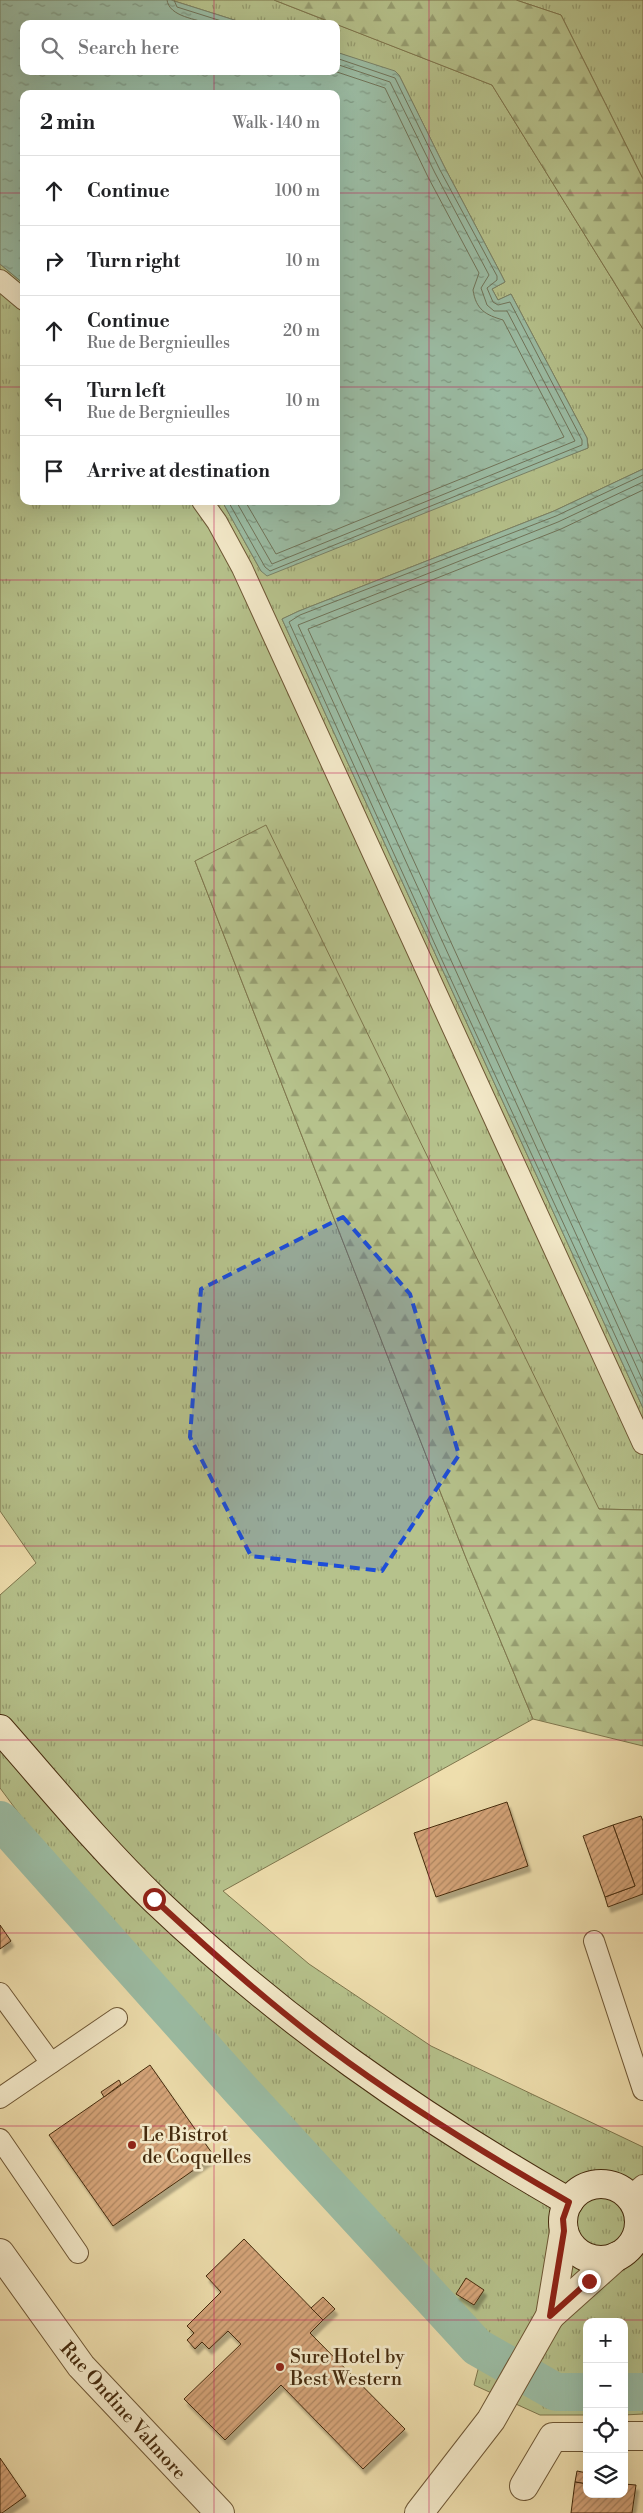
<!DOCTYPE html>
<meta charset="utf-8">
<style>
:root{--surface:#fff;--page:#f6f6f6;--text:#202124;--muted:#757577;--line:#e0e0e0}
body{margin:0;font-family:"Libre Bodoni",serif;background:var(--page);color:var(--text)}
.controls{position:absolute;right:15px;bottom:15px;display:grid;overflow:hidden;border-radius:10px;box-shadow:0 5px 20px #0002}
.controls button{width:45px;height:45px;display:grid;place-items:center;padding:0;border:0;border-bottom:1px solid var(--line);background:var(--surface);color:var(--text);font:25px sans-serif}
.stop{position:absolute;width:15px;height:15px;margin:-11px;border:4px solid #8f2418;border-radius:50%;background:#fff}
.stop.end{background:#8f2418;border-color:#fff;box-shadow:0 1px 5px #0008}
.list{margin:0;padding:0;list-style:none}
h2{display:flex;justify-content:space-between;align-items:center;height:65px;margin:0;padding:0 20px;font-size:21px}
h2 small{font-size:16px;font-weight:400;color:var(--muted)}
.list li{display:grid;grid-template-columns:32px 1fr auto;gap:15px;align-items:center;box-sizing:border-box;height:70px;padding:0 20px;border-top:1px solid var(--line)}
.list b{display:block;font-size:19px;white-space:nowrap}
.list p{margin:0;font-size:16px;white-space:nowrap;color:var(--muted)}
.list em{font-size:16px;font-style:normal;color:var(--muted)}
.icon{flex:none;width:28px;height:28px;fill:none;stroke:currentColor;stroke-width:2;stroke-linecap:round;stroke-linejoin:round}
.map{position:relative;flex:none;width:643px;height:2513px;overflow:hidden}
.search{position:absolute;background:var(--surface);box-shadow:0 5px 20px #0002;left:20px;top:20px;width:320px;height:55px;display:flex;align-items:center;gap:12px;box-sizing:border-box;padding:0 18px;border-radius:10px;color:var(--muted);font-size:19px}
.panel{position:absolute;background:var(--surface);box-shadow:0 5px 20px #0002;left:20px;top:90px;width:320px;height:415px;border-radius:10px}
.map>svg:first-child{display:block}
.grass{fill:url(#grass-tufts);stroke:#7e764d}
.forest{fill:url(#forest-firs);stroke:#7e764d}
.water{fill:url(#water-ripples);stroke:#798369}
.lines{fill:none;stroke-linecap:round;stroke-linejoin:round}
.shore{stroke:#70745a;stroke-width:1}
.canal{stroke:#9bbda5;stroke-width:38}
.building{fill:url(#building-hatch);stroke:#452b0e;filter:url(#shadow)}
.service-casing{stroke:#6f5836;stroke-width:22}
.minor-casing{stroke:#6f5836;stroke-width:30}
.secondary-casing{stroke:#452b0e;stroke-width:30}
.service{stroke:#f4eaca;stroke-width:20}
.minor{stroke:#f4eaca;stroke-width:28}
.secondary{stroke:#f4eaca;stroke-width:28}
.route{stroke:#8f2418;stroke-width:6}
.marked{fill:#1d4ed8;fill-opacity:0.2;stroke:#1d4ed8;stroke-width:4;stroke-dasharray:10 6;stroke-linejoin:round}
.grid{fill:none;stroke:#c2185b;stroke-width:1;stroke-opacity:0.55}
.poi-dot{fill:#8f2418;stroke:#f4eaca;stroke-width:2}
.labels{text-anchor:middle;stroke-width:5;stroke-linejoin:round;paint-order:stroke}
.poi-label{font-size:19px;fill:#452b0e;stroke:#f4eaca;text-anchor:start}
.street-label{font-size:19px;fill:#452b0e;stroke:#f4eaca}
</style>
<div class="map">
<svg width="643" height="2513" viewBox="0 0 643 2513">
<defs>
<pattern id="grass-tufts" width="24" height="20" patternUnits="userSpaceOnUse" patternTransform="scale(1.25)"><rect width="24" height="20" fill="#b6c28c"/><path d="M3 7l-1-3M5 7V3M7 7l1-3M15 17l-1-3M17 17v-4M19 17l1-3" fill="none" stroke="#969e71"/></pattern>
<pattern id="forest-firs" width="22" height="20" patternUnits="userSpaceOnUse" patternTransform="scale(1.25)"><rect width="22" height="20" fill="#b6c28c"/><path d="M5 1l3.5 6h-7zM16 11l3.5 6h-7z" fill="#969e71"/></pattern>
<pattern id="water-ripples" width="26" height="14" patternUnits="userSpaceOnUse" patternTransform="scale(1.25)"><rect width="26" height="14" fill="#9bbda5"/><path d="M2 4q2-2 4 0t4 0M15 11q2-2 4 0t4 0" fill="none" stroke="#809a85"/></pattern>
<pattern id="building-hatch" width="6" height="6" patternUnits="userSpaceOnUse" patternTransform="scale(1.25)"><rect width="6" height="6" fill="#d6a57a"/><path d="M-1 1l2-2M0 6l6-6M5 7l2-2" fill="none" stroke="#af8762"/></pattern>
<filter id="shadow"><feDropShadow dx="3" dy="5.5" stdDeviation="1" flood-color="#0004"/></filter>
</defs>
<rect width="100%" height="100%" fill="#eedead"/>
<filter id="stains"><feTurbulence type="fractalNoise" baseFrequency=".004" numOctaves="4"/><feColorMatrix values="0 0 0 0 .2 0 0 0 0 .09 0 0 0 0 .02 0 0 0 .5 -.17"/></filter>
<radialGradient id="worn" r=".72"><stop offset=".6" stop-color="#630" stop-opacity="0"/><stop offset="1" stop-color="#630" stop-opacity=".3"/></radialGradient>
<!-- grass -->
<g class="grass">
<path d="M171,0H274L335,24H247Z"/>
<path d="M516,0H643V179L561,15Z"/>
<path d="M336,24L492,85L643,329V469L554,511L299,611L282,619L643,1408V1510L599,1509L195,861L466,1558L533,1719L223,1891L309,1964L431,2046L643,2147V2414L624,2415V2322H587V2415H540L474,2385L486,2339L46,1850L0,1788V1595L36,1563L0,1511V264L24,284V501H222L261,571L588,448L587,438L511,294L498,300L492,289L505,282L501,274L445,168L399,75L336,52Z"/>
</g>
<!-- forest -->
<g class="forest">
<path d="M274,0H516L561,15L643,179V329L492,85Z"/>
<path d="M266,825L599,1509L643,1510V1746L533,1719L466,1558L195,861Z"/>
</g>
<!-- water -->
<g class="water">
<path d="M0,0H171L247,24H24V71H336V52L395,71L399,75L445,168L501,274L505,282L492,289L498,300L511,294L587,438L588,448L267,576L261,571L222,501H336V94H24V284L0,264Z"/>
<path d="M643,469V1408L282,619L299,611L554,511Z"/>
</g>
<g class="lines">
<!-- shore -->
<g class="shore">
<path d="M167,0C169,17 197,19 210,24"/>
<path d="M174,0L177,7L231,24"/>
<path d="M643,475L556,516L300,615L289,622L442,960L643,1396"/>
<path d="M643,482L558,522L298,625L643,1381"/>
<path d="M643,490L561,529L308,629L643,1363"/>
<path d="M228,501L265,567L270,571L582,445V440L510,302L498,305L493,302L487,288L497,280V276L440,170L395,78L336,58"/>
<path d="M236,501L272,564L575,441L507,311H494L487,305L481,288L489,275L435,173L390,82L336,64"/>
<path d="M245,501L276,554L564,437L503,320C486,315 476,310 473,290L479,273L428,177L385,88L334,71"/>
</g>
<!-- canal -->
<g class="canal">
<path d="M0,1820L240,2089L477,2347L556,2392H587"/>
<path d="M624,2392H643"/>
</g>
</g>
<!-- building -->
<g class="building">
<path d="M507,1802L528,1866L436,1897L414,1833Z"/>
<path d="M641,1816L643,1821V1894L608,1907L605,1897L635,1886L613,1825Z"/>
<path d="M613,1825L635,1886L605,1897L583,1836Z"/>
<path d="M0,1925L11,1941L0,1949Z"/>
<path d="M150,2065L214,2156L113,2226L49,2135Z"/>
<path d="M119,2080L121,2084L104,2097L101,2092Z"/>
<path d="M244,2239L323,2320L310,2333L405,2429L363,2469L281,2385L225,2440L184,2399L241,2344L228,2331L209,2349L202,2342L195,2349L187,2340L194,2333L187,2326L221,2292L206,2276Z"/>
<path d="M466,2278L484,2290L474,2305L456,2294Z"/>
<path d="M323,2297L335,2309L323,2320L311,2308Z"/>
<path d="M0,2458L26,2496L2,2513H0Z"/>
<path d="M577,2471L587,2473V2484L575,2482Z"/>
<path d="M575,2482L587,2484V2494H624V2484L636,2485L632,2513H571Z"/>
</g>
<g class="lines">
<!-- service casing -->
<g class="service-casing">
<g id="service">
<path d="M0,280L24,300"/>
<path d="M202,501L217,522L242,568L643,1444"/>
<path d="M594,1941L643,2090"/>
<path d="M0,1993L51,2063"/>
<path d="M0,2098L117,2018"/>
<path d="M0,2139L78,2253"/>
<path d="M629,2197L643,2185"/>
</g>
</g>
<!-- minor casing -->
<g class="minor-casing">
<g id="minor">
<path d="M0,2253L81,2366L220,2513"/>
<path d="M550,2316L617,2256"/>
<path d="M624,2436H643"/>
<path d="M524,2486L553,2437H587"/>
<path d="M419,2513L491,2420L550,2316L564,2231"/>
</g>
</g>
<!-- secondary casing -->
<g class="secondary-casing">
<g id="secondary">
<path d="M0,1729C51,1787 100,1847 155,1900C282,2021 417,2115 569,2202"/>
<circle cx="601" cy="2222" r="38"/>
</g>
</g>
<!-- service -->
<use href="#service" class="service"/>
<!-- minor -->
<use href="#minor" class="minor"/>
<!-- secondary -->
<use href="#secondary" class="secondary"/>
</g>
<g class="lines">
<!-- route -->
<path class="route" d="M154,1899C210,1951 268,2003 330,2049C405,2105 487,2155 569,2202L563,2219L564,2231L550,2316L589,2281"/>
</g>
<!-- marked area -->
<path class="marked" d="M343,1217L410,1294L459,1455L382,1571L251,1556L190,1437L201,1289Z"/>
<!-- grid -->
<path class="grid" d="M214,0V24M429,0V2513M214,71V94M0,193H24M336,193H643M0,387H24M336,387H643M214,501V2513M0,580H643M0,773H643M0,967H643M0,1160H643M0,1353H643M0,1546H643M0,1740H643M0,1933H643M0,2126H643M0,2320H643"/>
<!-- markers -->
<g class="poi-dot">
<circle cx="132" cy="2145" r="5"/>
<circle cx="280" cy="2367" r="5"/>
</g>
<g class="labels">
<!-- poi labels -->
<g class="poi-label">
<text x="142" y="2141">Le Bistrot<tspan x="142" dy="22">de Coquelles</tspan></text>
<text x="290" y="2363">Sure Hotel by<tspan x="290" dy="22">Best Western</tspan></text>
</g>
<!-- street labels -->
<g class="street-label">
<text transform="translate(124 2410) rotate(48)" y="7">Rue Ondine Valmore</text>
</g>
</g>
<rect width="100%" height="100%" filter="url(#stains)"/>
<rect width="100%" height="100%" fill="url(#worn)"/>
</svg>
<div class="controls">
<button>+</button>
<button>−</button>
<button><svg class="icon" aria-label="locate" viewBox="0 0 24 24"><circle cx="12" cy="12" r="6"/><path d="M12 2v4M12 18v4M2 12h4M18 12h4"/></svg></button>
<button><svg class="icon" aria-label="layers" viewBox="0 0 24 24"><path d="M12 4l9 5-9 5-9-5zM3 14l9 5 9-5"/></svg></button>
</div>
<div class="stop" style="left:154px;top:1899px"></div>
<div class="stop end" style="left:589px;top:2281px"></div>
<div class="search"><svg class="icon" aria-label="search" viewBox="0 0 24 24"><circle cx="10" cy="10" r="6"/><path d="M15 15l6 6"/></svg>Search here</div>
<section class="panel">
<h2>2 min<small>Walk · 140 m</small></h2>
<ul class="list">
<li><svg class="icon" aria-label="ahead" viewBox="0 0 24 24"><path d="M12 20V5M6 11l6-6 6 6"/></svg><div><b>Continue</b></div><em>100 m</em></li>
<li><svg class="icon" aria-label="right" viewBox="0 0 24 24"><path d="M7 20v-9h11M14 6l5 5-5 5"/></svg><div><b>Turn right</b></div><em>10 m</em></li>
<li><svg class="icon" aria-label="ahead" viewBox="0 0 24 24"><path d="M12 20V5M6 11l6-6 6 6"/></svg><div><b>Continue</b><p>Rue de Bergnieulles</p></div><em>20 m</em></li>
<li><svg class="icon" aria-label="left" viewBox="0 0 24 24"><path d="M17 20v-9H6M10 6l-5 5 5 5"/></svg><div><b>Turn left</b><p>Rue de Bergnieulles</p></div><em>10 m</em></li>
<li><svg class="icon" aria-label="arrive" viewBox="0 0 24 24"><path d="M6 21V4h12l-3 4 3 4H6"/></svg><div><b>Arrive at destination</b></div></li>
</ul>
</section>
</div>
